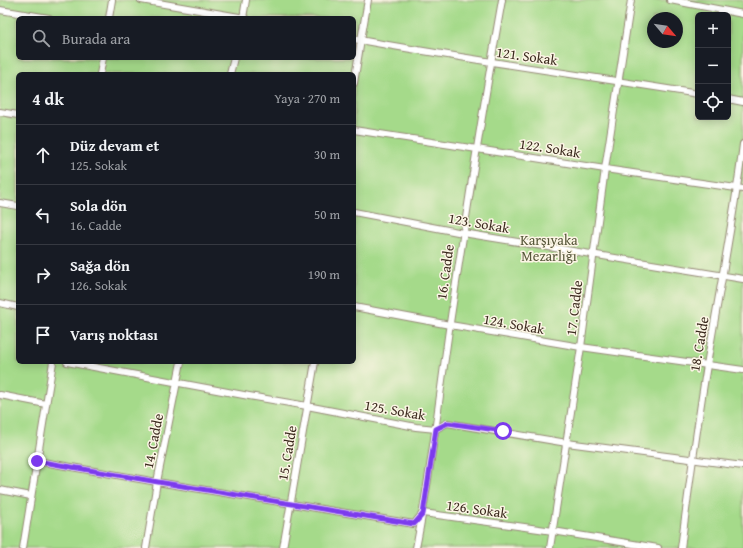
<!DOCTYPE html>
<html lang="tr">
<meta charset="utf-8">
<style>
:root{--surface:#171b24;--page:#20242c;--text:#f1f3f6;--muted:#9ea1a6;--line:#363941}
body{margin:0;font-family:"Gentium Book Plus",serif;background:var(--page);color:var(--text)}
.controls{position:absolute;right:12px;top:12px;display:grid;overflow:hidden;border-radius:6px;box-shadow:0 2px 10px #0003}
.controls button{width:36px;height:36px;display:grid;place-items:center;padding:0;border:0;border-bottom:1px solid var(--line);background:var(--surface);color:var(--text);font:20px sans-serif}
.compass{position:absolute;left:647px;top:12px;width:36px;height:36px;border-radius:50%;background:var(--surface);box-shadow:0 2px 10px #0003;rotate:119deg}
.stop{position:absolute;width:12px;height:12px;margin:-9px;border:3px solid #7c3aed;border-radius:50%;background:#fff}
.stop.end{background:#7c3aed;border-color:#fff;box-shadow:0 1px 4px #0008}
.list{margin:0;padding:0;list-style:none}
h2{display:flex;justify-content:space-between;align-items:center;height:52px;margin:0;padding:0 16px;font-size:17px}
h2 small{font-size:13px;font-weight:400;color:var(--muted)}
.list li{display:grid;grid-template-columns:26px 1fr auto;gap:12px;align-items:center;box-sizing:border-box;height:60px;padding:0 16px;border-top:1px solid var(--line)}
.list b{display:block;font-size:15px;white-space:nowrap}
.list p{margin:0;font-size:13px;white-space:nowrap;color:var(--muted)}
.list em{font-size:13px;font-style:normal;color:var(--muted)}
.icon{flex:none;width:22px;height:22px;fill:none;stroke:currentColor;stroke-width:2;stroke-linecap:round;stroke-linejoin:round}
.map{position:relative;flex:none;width:743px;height:548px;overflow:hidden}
.search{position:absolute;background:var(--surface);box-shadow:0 2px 10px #0003;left:16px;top:16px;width:340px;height:44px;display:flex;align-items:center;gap:10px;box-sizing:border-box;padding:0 14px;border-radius:6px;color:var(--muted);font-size:15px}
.panel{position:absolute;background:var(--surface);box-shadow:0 2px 10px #0003;left:16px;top:72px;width:340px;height:292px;border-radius:6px}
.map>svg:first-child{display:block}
.green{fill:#a5da8a;stroke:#708254;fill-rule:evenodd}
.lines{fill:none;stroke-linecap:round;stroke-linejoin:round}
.lane-casing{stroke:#948874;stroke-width:8}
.lane{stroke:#fff;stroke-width:6}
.route{stroke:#7c3aed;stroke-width:5}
.labels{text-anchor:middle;stroke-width:3;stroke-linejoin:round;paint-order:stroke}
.street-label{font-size:14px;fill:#3b2a1e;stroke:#fcf5e5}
.park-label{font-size:14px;fill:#565639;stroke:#fcf5e5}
</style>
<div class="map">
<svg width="743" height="548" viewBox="0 0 743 548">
<rect width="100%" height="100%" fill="#fcf5e5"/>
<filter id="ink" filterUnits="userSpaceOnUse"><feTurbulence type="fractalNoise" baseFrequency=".025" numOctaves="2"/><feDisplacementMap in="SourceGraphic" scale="8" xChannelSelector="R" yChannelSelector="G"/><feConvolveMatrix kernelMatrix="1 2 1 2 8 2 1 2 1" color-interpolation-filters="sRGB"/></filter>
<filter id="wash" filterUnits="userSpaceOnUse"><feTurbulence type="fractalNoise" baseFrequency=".012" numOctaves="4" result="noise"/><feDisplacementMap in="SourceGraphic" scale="16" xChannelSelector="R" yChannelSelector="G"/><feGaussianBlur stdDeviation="0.9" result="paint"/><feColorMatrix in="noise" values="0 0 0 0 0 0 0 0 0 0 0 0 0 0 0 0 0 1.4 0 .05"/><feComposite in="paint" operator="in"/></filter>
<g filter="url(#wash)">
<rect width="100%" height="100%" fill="#eee7cb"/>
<!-- green -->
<path class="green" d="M0,0H743V548H0ZM698,15H728V117H698ZM18,18H354V58H18ZM653,18H677V42H653ZM18,74H354V362H18Z"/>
</g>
<g filter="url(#ink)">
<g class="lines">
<!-- lane casing -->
<g class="lane-casing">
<g id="lane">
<path d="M141,0L245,18"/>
<path d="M670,0L743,14"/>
<path d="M0,10L49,18"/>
<path d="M109,18L112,0"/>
<path d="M243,18L246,0"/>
<path d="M354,39C468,60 583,75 698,94"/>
<path d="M100,74L103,58"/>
<path d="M230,74L234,58"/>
<path d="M354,83L361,40L368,0"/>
<path d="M728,99L743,102"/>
<path d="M0,112L18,115"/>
<path d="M354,130L477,149L605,169L743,189"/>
<path d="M0,203L18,206"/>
<path d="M354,212L463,233L743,279"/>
<path d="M0,303L18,307"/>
<path d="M354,307L450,325L581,347L743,370"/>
<path d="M67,362L249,396L307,406L416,427L436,429L447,423L567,443L743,466"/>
<path d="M0,395L46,404"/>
<path d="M37,461L157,482L414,524L423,513L553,531L658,548"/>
<path d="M0,490L31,496"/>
<path d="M23,548L53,362"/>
<path d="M146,548L157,482L181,362"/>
<path d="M283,548L315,362"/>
<path d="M416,548C431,474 439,398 450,323C466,215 483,107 502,0"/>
<path d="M550,548L581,347L605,169L631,0"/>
<path d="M681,548C689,487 697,426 707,365C719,292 734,218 743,144"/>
</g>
</g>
<!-- lane -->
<use href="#lane" class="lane"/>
</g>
</g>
<g class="lines" filter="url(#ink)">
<!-- route -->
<path class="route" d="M37,461L158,482L414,524L423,514L436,429L448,423L503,431"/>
</g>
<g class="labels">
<!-- street labels -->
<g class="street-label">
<text transform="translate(527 56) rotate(8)" y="5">121. Sokak</text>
<text transform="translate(550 148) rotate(9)" y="5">122. Sokak</text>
<text transform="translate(479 223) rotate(10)" y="5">123. Sokak</text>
<text transform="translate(445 272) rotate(-82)" y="5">16. Cadde</text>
<text transform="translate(574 308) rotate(-83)" y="5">17. Cadde</text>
<text transform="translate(514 324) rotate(10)" y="5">124. Sokak</text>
<text transform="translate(699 344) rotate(-80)" y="5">18. Cadde</text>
<text transform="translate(395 410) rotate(10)" y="5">125. Sokak</text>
<text transform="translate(153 441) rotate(-79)" y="5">14. Cadde</text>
<text transform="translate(287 453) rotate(-80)" y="5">15. Cadde</text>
<text transform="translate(477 509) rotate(8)" y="5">126. Sokak</text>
</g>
<!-- park labels -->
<g class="park-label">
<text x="549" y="245">Karşıyaka<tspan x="549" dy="16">Mezarlığı</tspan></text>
</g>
</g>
</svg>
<div class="controls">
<button>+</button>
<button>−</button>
<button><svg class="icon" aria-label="locate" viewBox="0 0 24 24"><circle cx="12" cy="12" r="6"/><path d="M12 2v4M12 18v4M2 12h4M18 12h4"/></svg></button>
</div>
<svg class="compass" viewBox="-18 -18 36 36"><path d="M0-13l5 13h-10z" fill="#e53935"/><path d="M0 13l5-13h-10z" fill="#9ea1a6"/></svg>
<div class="stop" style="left:503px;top:431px"></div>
<div class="stop end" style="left:37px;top:461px"></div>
<div class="search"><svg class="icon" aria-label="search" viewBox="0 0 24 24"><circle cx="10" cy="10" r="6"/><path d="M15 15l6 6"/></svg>Burada ara</div>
<section class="panel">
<h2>4 dk<small>Yaya · 270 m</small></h2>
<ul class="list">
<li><svg class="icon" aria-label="ahead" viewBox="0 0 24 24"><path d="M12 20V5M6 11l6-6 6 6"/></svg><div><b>Düz devam et</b><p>125. Sokak</p></div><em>30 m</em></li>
<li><svg class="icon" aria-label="left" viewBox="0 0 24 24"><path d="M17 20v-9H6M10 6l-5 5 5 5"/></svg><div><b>Sola dön</b><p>16. Cadde</p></div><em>50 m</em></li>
<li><svg class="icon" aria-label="right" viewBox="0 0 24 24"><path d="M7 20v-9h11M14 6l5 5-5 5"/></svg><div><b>Sağa dön</b><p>126. Sokak</p></div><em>190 m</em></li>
<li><svg class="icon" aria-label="arrive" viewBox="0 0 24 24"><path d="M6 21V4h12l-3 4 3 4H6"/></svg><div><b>Varış noktası</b></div></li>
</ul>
</section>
</div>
